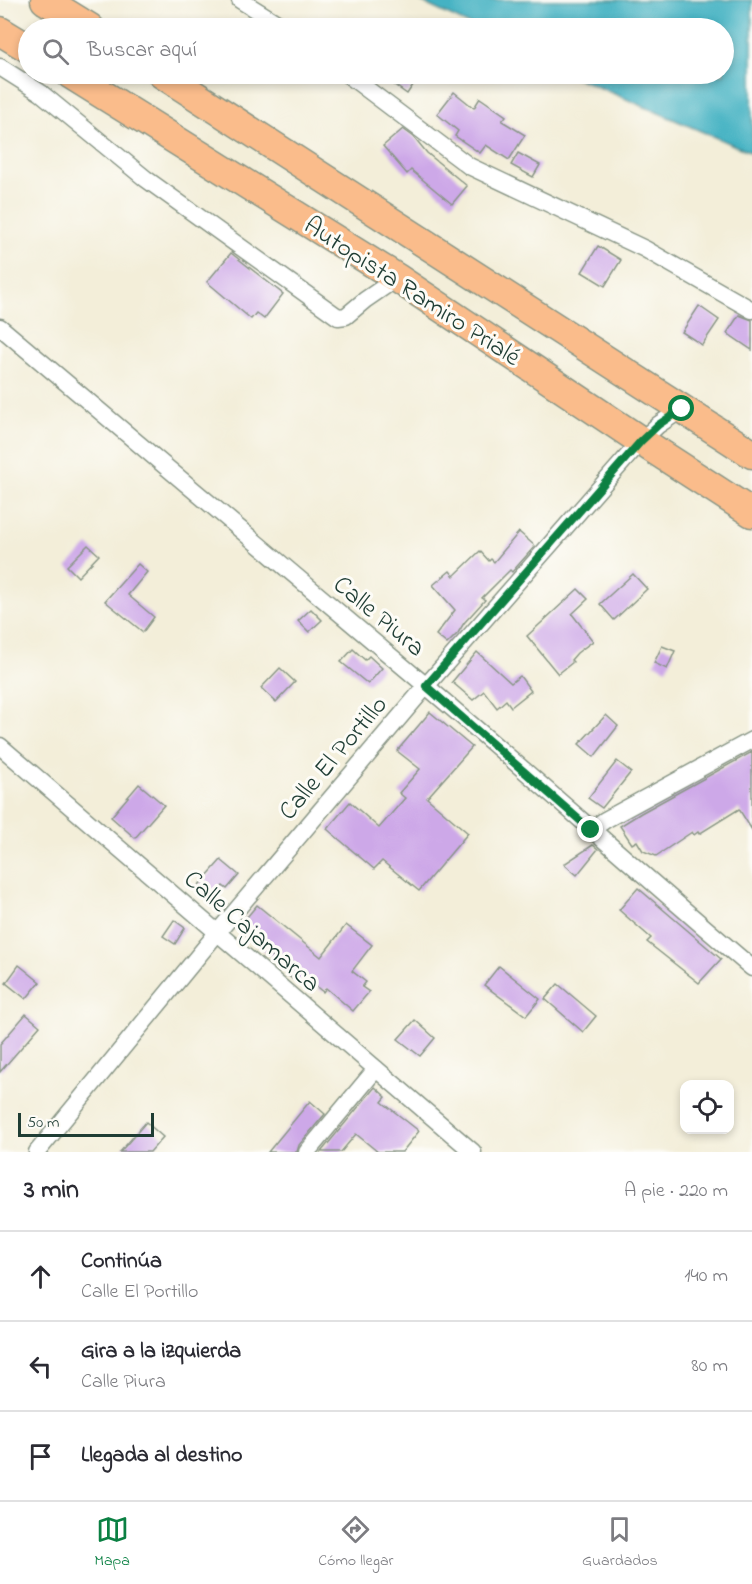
<!DOCTYPE html>
<html lang="es">
<meta charset="utf-8">
<style>
:root{--surface:#fff;--page:#f7f7f7;--text:#2b2b33;--muted:#7c7c81;--line:#e1e1e2;--accent:#0b8043}
body{margin:0;font-family:"Indie Flower",sans-serif;background:var(--page);color:var(--text)}
.controls{position:absolute;right:18px;bottom:18px;display:grid;overflow:hidden;border-radius:12px;box-shadow:0 3px 9px #0003}
.controls button{width:54px;height:54px;display:grid;place-items:center;padding:0;border:0;border-bottom:2px solid var(--line);background:var(--surface);color:var(--text);font:30px sans-serif}
.scale{position:absolute;left:18px;bottom:15px;width:136px;box-sizing:border-box;padding-left:6px;border:3px solid #1f3d34;border-top:0;font-size:16px;line-height:21px;white-space:nowrap;color:#1f3d34;-webkit-text-stroke:4px #fdfcf7;paint-order:stroke}
.stop{position:absolute;width:18px;height:18px;margin:-14px;border:4px solid #0b8043;border-radius:50%;background:#fff}
.stop.end{background:#0b8043;border-color:#fff;box-shadow:0 2px 6px #0008}
.list{margin:0;padding:0;list-style:none}
h2{display:flex;justify-content:space-between;align-items:center;height:78px;margin:0;padding:0 24px;font-size:26px}
h2 small{font-size:20px;font-weight:400;color:var(--muted)}
.list li{display:grid;grid-template-columns:39px 1fr auto;gap:18px;align-items:center;box-sizing:border-box;height:90px;padding:0 24px;border-top:2px solid var(--line)}
.list b{display:block;font-size:22px;white-space:nowrap}
.list p{margin:0;font-size:20px;white-space:nowrap;color:var(--muted)}
.list em{font-size:20px;font-style:normal;color:var(--muted)}
.icon{flex:none;width:33px;height:33px;fill:none;stroke:currentColor;stroke-width:2;stroke-linecap:round;stroke-linejoin:round}
.map{position:relative;flex:none;width:752px;height:1152px;overflow:hidden}
.search{position:absolute;background:var(--surface);box-shadow:0 3px 9px #0003;left:18px;right:18px;top:18px;height:66px;display:flex;align-items:center;gap:15px;box-sizing:border-box;padding:0 21px;border-radius:33px;color:var(--muted);font-size:22px}
.sheet{height:348px;background:var(--surface)}
nav{display:flex;justify-content:space-around;align-items:center;box-sizing:border-box;height:84px;border-top:2px solid var(--line);background:var(--surface);font-size:16px;color:var(--muted)}
nav a{display:grid;justify-items:center;gap:3px}
nav .on{color:var(--accent)}
.map>svg:first-child{display:block}
.water{fill:#45b2c3;stroke:#32787c;stroke-width:1.5}
.building{fill:#cda8e8}
.lines{fill:none;stroke-linecap:round;stroke-linejoin:round}
.street-casing{stroke:#899686;stroke-width:19}
.highway-casing{stroke:#899686;stroke-width:31}
.street{stroke:#fff;stroke-width:16}
.highway{stroke:#fabc8b;stroke-width:28}
.route{stroke:#0b8043;stroke-width:8}
.labels{text-anchor:middle;stroke-width:6;stroke-linejoin:round;paint-order:stroke}
.street-label{font-size:26px;fill:#1f3d34;stroke:#fdfcf7}
</style>
<div class="map">
<svg width="752" height="1152" viewBox="0 0 752 1152">
<rect width="100%" height="100%" fill="#fdfcf7"/>
<filter id="ink" filterUnits="userSpaceOnUse"><feTurbulence type="fractalNoise" baseFrequency=".0167" numOctaves="2"/><feDisplacementMap in="SourceGraphic" scale="12" xChannelSelector="R" yChannelSelector="G"/><feConvolveMatrix kernelMatrix="1 2 1 2 8 2 1 2 1" color-interpolation-filters="sRGB"/></filter>
<filter id="wash" filterUnits="userSpaceOnUse"><feTurbulence type="fractalNoise" baseFrequency=".008" numOctaves="4" result="noise"/><feDisplacementMap in="SourceGraphic" scale="24" xChannelSelector="R" yChannelSelector="G"/><feGaussianBlur stdDeviation="1.35" result="paint"/><feColorMatrix in="noise" values="0 0 0 0 0 0 0 0 0 0 0 0 0 0 0 0 0 1.4 0 .05"/><feComposite in="paint" operator="in"/></filter>
<g filter="url(#wash)">
<rect width="100%" height="100%" fill="#f3eed9"/>
<!-- water -->
<path class="water" d="M417,0H752V153L568,74H724V28H476Z"/>
<g id="blocks">
<!-- building -->
<g class="building">
<path d="M379,74H409L417,79L407,94Z"/>
<path d="M454,92L474,108L480,98L506,116L502,121L525,135L509,160L486,145L480,153L455,136L458,131L437,114Z"/>
<path d="M403,129L414,137L427,153L467,186L452,204L411,170L407,174L383,146Z"/>
<path d="M518,153L540,165L533,177L511,165Z"/>
<path d="M598,246L621,260L605,286L582,272Z"/>
<path d="M231,253L283,294L264,319L256,313L251,319L207,282Z"/>
<path d="M699,306L719,320L702,345L682,332Z"/>
<path d="M739,315L752,320V350L727,333Z"/>
<path d="M519,532L535,546L512,572L510,570L482,598L485,600L464,623L458,633L447,644L436,635L455,610L433,585L450,571L454,576L480,551L489,561L491,559L494,562Z"/>
<path d="M88,545L99,555L78,577L67,566Z"/>
<path d="M138,564L147,572L128,595L154,617L143,632L105,601Z"/>
<path d="M633,574L647,589L614,620L600,604Z"/>
<path d="M578,589L588,599L572,614L593,641L577,653L571,660L573,662L558,674L527,636Z"/>
<path d="M311,609L322,620L309,632L298,621Z"/>
<path d="M662,646L675,651L667,669L654,663Z"/>
<path d="M353,649L365,660L369,656L382,668L368,684L341,662Z"/>
<path d="M477,652L511,683L520,676L531,691L511,707L506,700L497,708L484,691L473,700L452,682Z"/>
<path d="M280,668L295,682L276,702L261,688Z"/>
<path d="M430,712L472,747L427,798L468,833L419,891L382,861L374,869L327,829L350,802L379,828L405,798L399,793L420,769L397,751Z"/>
<path d="M606,715L618,726L594,757L579,744Z"/>
<path d="M752,752V830L739,809L699,834L698,832L694,835L692,832L656,856L643,851L637,841L632,844L620,826L641,813Z"/>
<path d="M617,761L631,772L602,808L588,798Z"/>
<path d="M139,784L164,805L135,838L111,817Z"/>
<path d="M593,845L598,849L577,875L564,864Z"/>
<path d="M221,860L239,875L227,889L223,886L212,898L198,886Z"/>
<path d="M638,888L721,959L699,983L647,942L651,938L619,910Z"/>
<path d="M257,905L321,957L346,925L372,945L352,971L366,982L362,987L369,992L353,1011L326,988L323,992L304,977L299,984L286,974L289,970L242,932V923Z"/>
<path d="M174,920L185,928L175,944L163,936Z"/>
<path d="M19,965L40,982L26,999L6,983Z"/>
<path d="M499,966L540,999L526,1016L484,985Z"/>
<path d="M558,984L596,1016L583,1032L545,999Z"/>
<path d="M26,1014L40,1026L0,1072V1044Z"/>
<path d="M415,1020L435,1038L420,1056L398,1039Z"/>
<path d="M375,1087L386,1097L382,1102L419,1131L402,1152H378L356,1134L341,1152H321Z"/>
<path d="M310,1101L325,1114L299,1145L297,1152H268Z"/>
<path d="M146,1122L163,1137L150,1152H120Z"/>
</g>
</g>
</g>
<g filter="url(#ink)">
<use href="#blocks" fill-opacity="0" stroke="#899686" stroke-width="1.5"/>
<g class="lines">
<!-- street casing -->
<g class="street-casing">
<g id="street">
<path d="M240,0L285,28"/>
<path d="M0,67L41,93L146,179L338,317L346,316L365,300L397,278"/>
<path d="M347,74L469,166L645,249L752,310"/>
<path d="M0,327C141,447 283,566 425,685C535,778 642,875 752,968"/>
<path d="M0,746L473,1152"/>
<path d="M591,830L605,820L752,740"/>
<path d="M37,1152L217,933L426,686L641,441L658,425L682,409"/>
<path d="M307,1152L376,1069"/>
</g>
</g>
<!-- highway casing -->
<g class="highway-casing">
<g id="highway">
<path d="M45,0L90,28"/>
<path d="M0,31L28,48"/>
<path d="M70,74L397,278L641,441L752,513"/>
<path d="M162,74L752,454"/>
</g>
</g>
<!-- street -->
<use href="#street" class="street"/>
<!-- highway -->
<use href="#highway" class="highway"/>
</g>
</g>
<g class="lines" filter="url(#ink)">
<!-- route -->
<path class="route" d="M591,830L426,686L641,441L658,425L682,409"/>
</g>
<g class="labels">
<!-- street labels -->
<g class="street-label">
<text transform="translate(413 290) rotate(33)" y="9">Autopista Ramiro Prialé</text>
<text transform="translate(380 615) rotate(40)" y="9">Calle Piura</text>
<text transform="translate(332 757) rotate(-50)" y="9">Calle El Portillo</text>
<text transform="translate(253 930) rotate(41)" y="9">Calle Cajamarca</text>
</g>
</g>
</svg>
<div class="controls">
<button><svg class="icon" aria-label="locate" viewBox="0 0 24 24"><circle cx="12" cy="12" r="6"/><path d="M12 2v4M12 18v4M2 12h4M18 12h4"/></svg></button>
</div>
<div class="scale">50 m</div>
<div class="stop" style="left:682px;top:409px"></div>
<div class="stop end" style="left:591px;top:830px"></div>
<div class="search"><svg class="icon" aria-label="search" viewBox="0 0 24 24"><circle cx="10" cy="10" r="6"/><path d="M15 15l6 6"/></svg>Buscar aquí</div>
</div>
<section class="sheet">
<h2>3 min<small>A pie · 220 m</small></h2>
<ul class="list">
<li><svg class="icon" aria-label="ahead" viewBox="0 0 24 24"><path d="M12 20V5M6 11l6-6 6 6"/></svg><div><b>Continúa</b><p>Calle El Portillo</p></div><em>140 m</em></li>
<li><svg class="icon" aria-label="left" viewBox="0 0 24 24"><path d="M17 20v-9H6M10 6l-5 5 5 5"/></svg><div><b>Gira a la izquierda</b><p>Calle Piura</p></div><em>80 m</em></li>
<li><svg class="icon" aria-label="arrive" viewBox="0 0 24 24"><path d="M6 21V4h12l-3 4 3 4H6"/></svg><div><b>Llegada al destino</b></div></li>
</ul>
</section>
<nav>
<a class="on"><svg class="icon" aria-label="map" viewBox="0 0 24 24"><path d="M3 6l6-2 6 2 6-2v14l-6 2-6-2-6 2zM9 4v14M15 6v14"/></svg>Mapa</a>
<a><svg class="icon" aria-label="directions" viewBox="0 0 24 24"><path d="M12 3l9 9-9 9-9-9zM9 14v-3h6M13 9l2 2-2 2"/></svg>Cómo llegar</a>
<a><svg class="icon" aria-label="saved" viewBox="0 0 24 24"><path d="M7 4h10v16l-5-4-5 4z"/></svg>Guardados</a>
</nav>
